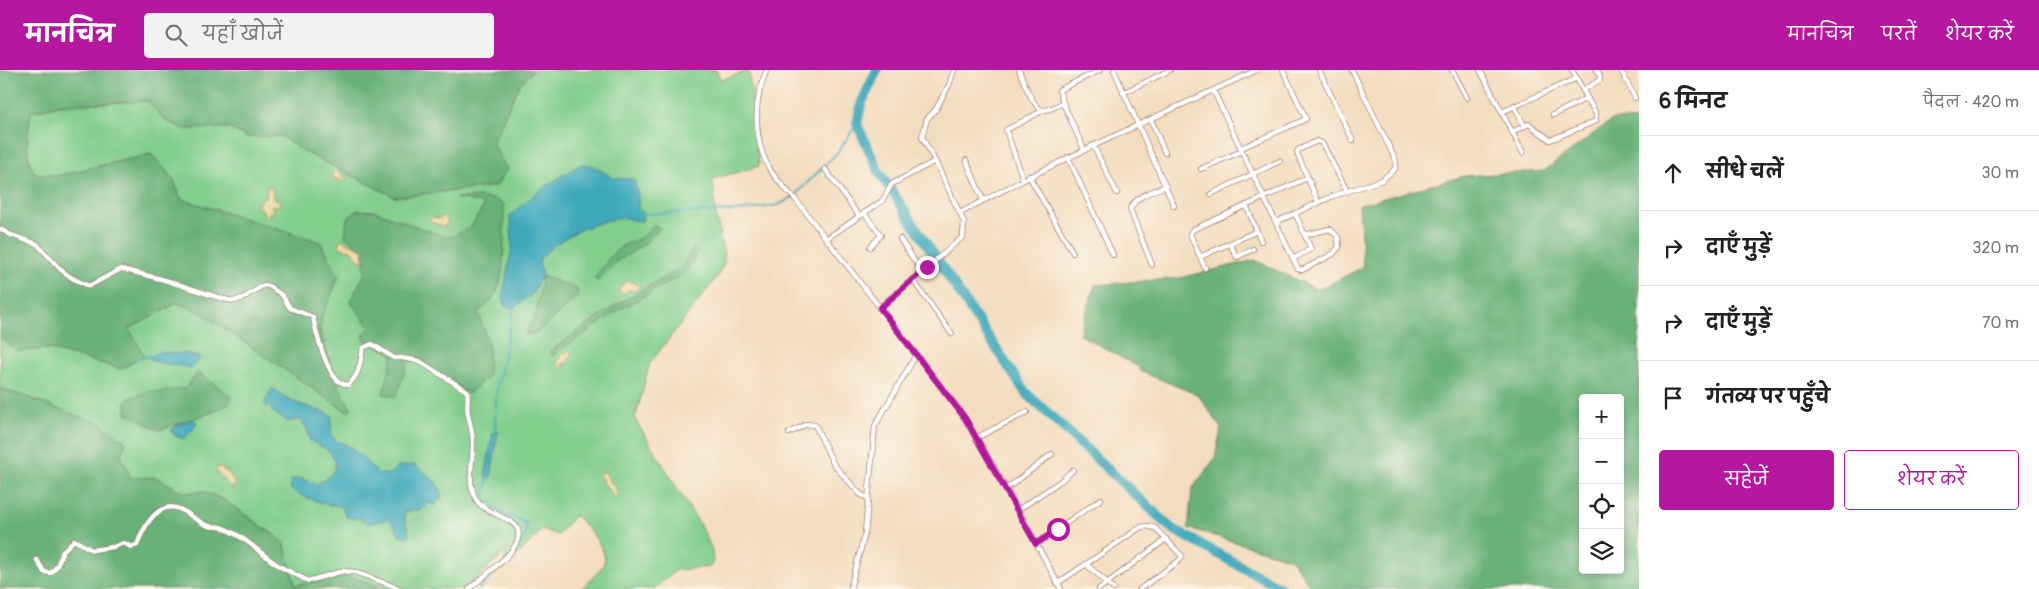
<!DOCTYPE html>
<html lang="hi">
<meta charset="utf-8">
<style>
:root{--surface:#fff;--page:#f2f2f2;--text:#222;--muted:#767676;--line:#e0e0e0;--accent:#b5179e}
body{margin:0;font-family:Pangolin,"Playpen Sans Deva",sans-serif;background:var(--page);color:var(--text)}
.controls{position:absolute;right:15px;bottom:15px;display:grid;overflow:hidden;border-radius:5px;box-shadow:0 2px 8px #0003}
.controls button{width:45px;height:45px;display:grid;place-items:center;padding:0;border:0;border-bottom:1px solid var(--line);background:var(--surface);color:var(--text);font:25px sans-serif}
.stop{position:absolute;width:15px;height:15px;margin:-11px;border:4px solid #b5179e;border-radius:50%;background:#fff}
.stop.end{background:#b5179e;border-color:#fff;box-shadow:0 1px 5px #0008}
.list{margin:0;padding:0;list-style:none}
h2{display:flex;justify-content:space-between;align-items:center;height:65px;margin:0;padding:0 20px;font-size:21px}
h2 small{font-size:16px;font-weight:400;color:var(--muted)}
.list li{display:grid;grid-template-columns:32px 1fr auto;gap:15px;align-items:center;box-sizing:border-box;height:75px;padding:0 20px;border-top:1px solid var(--line)}
.list b{display:block;font-size:19px;white-space:nowrap}
.list em{font-size:16px;font-style:normal;color:var(--muted)}
.actions{display:flex;gap:10px;padding:15px 20px}
.actions a{flex:1;padding:11px 0;border:1px solid var(--accent);border-radius:5px;text-align:center;font-size:18px;color:var(--accent)}
.actions .main{background:var(--accent);color:#fff}
.icon{flex:none;width:28px;height:28px;fill:none;stroke:currentColor;stroke-width:2;stroke-linecap:round;stroke-linejoin:round}
.map{position:relative;flex:none;width:1639px;height:519px;overflow:hidden}
header{display:flex;align-items:center;gap:30px;box-sizing:border-box;height:70px;padding:0 25px;background:var(--accent);color:#fff}
header strong{font-size:24px}
nav{display:flex;gap:28px;margin-inline-start:auto;font-size:18px}
.search{width:350px;height:45px;background:var(--page);display:flex;align-items:center;gap:12px;box-sizing:border-box;padding:0 18px;border-radius:5px;color:var(--muted);font-size:19px}
main{display:flex}
aside{flex:1;background:var(--surface)}
.map>svg:first-child{display:block}
.green{fill:#81ce8d;stroke:#66765c}
.forest{fill:#68b178;stroke:#596852;fill-rule:evenodd}
.sand{fill:#eeda9e;stroke:#9c7c64}
.water{fill:#3ca9bb;stroke:#436473}
.lines{fill:none;stroke-linecap:round;stroke-linejoin:round}
.stream{stroke:#3ca9bb;stroke-width:2}
.river{stroke:#3ca9bb;stroke-width:10}
.street-casing{stroke:#9f7e74;stroke-width:6}
.street{stroke:#fff;stroke-width:4.5}
.route{stroke:#b5179e;stroke-width:6}
</style>
<header>
<strong>मानचित्र</strong>
<div class="search"><svg class="icon" aria-label="search" viewBox="0 0 24 24"><circle cx="10" cy="10" r="6"/><path d="M15 15l6 6"/></svg>यहाँ खोजें</div>
<nav><a>मानचित्र</a><a>परतें</a><a>शेयर करें</a></nav>
</header>
<main>
<div class="map">
<svg width="1639" height="519" viewBox="0 0 1639 519">
<rect width="100%" height="100%" fill="#fbf7ec"/>
<filter id="ink" filterUnits="userSpaceOnUse"><feTurbulence type="fractalNoise" baseFrequency=".02" numOctaves="2"/><feDisplacementMap in="SourceGraphic" scale="10" xChannelSelector="R" yChannelSelector="G"/><feConvolveMatrix kernelMatrix="1 2 1 2 8 2 1 2 1" color-interpolation-filters="sRGB"/></filter>
<filter id="wash" filterUnits="userSpaceOnUse"><feTurbulence type="fractalNoise" baseFrequency=".0096" numOctaves="4" result="noise"/><feDisplacementMap in="SourceGraphic" scale="20" xChannelSelector="R" yChannelSelector="G"/><feGaussianBlur stdDeviation="1.12" result="paint"/><feColorMatrix in="noise" values="0 0 0 0 0 0 0 0 0 0 0 0 0 0 0 0 0 1.4 0 .05"/><feComposite in="paint" operator="in"/></filter>
<g filter="url(#wash)">
<rect width="100%" height="100%" fill="#f4ddbe"/>
<!-- green -->
<path class="green" d="M534,0H716L721,10L749,0L759,96L713,109L715,141L725,191L717,207L650,293L635,349L703,460L712,480L713,492L709,497L676,500L654,519H581C587,512 598,504 603,495C611,480 584,455 575,445L558,465L543,459L502,501L508,475L506,481L465,519H387L349,506L295,515L284,472L224,430L202,421L185,423L156,407L131,408L121,385L39,331L0,318V267L17,281L50,279L122,299L128,259L177,233L200,242L346,341L351,339L339,317L320,262L322,246L339,206L320,172L181,129L173,109L151,84L56,106L34,103C24,83 28,63 31,42L59,35L148,31L166,51L185,59L229,58L247,67L280,66L305,82L395,127L496,116L507,99L492,73L520,14Z"/>
<!-- forest -->
<g class="forest">
<path d="M0,0H534L520,14L492,73L507,99L496,116L395,127L305,82L280,66L247,67L229,58L185,59L166,51L148,31L59,35L31,42C28,63 24,83 34,103L56,106L151,84L173,109L181,129L320,172L339,206L322,246L320,262L339,317L351,339L346,341L200,242L177,233L129,259L144,285L122,299L50,279L17,281L0,267Z"/>
<path d="M1613,49L1639,50V519H1312L1291,489L1188,458L1192,419L1215,388L1221,358L1198,325L1142,302L1138,297L1079,264L1095,215L1179,208L1255,190L1318,220L1363,197L1359,135L1464,106L1544,101ZM1583,328H1620V500H1583Z"/>
<path d="M480,127L494,129L504,135C503,160 508,207 493,228C489,233 483,238 478,242L489,276L488,306L469,324L415,287L407,295L396,327L383,324L393,285L365,270L363,265L370,258L350,231L365,203L364,179L345,167L347,149L358,140L375,141L448,168L471,157L483,137L481,133L456,128Z"/>
<path d="M654,155L660,158L643,175L616,192L598,211L594,209L610,187L619,178L644,166Z"/>
<path d="M693,178L698,182L685,203L619,240L552,286L549,282L616,235L682,197Z"/>
<path d="M542,206L577,219L578,226L536,263L527,265V260L536,245Z"/>
<path d="M198,302L232,327L228,334L213,342L159,360L126,343V332L128,329L149,321L158,322L186,318Z"/>
<path d="M0,318L98,353L126,372L121,385L131,408L156,407L185,423L202,421L224,430L284,472L295,515L349,506L387,519H0Z"/>
</g>
<!-- sand -->
<g class="sand">
<path d="M337,99L343,107L347,108L342,113L340,109L336,110L332,104Z"/>
<path d="M268,116L272,118L273,128L279,131L280,136L272,135L271,138L275,141L269,142V147H266L262,139L257,137L262,128L266,127Z"/>
<path d="M443,146L448,151L446,155L443,156L431,152L430,150L433,147L439,149Z"/>
<path d="M340,169L364,180L363,191L361,192L351,180L341,178L339,175Z"/>
<path d="M629,211L638,215L639,218L636,221L628,220L624,224H621L619,219L625,212Z"/>
<path d="M571,281L572,283L567,293H563L562,298L560,299L557,292L562,284Z"/>
<path d="M220,397L229,404L235,414L232,419L216,401L217,398Z"/>
<path d="M601,402H605L618,424L614,428L599,405Z"/>
</g>
<!-- water -->
<g class="water">
<path d="M582,94L591,95L614,108L634,109L638,125V140L643,142L642,151C635,151 627,147 620,148C589,153 559,167 539,190L542,206L532,224L514,238L505,236L503,226L512,176L510,146C531,125 556,109 582,94Z"/>
<path d="M158,282L188,284L201,288L192,298L152,291L150,288Z"/>
<path d="M272,318L291,331L332,345L331,365L337,371L351,377L379,404H390L398,396L415,395C426,404 443,414 441,429L435,435L429,433L422,440H412L405,443C404,451 409,457 409,466H400L390,449L370,454L360,449L346,447L342,437C336,435 332,436 326,434C313,431 302,426 291,420L290,410L300,408L317,414C332,408 343,394 328,381C324,377 316,374 310,371L307,358L299,349L289,352L272,342L271,337L266,336L264,334Z"/>
<path d="M193,349L197,352L193,360L184,369L175,366L171,361L177,355Z"/>
<path d="M498,360L491,408L485,407L493,362Z"/>
</g>
<g class="lines">
<!-- stream -->
<g class="stream">
<path d="M642,144L738,141L778,135L793,127L837,83L857,54"/>
<path d="M139,288L153,286"/>
<path d="M495,362L496,324L514,236"/>
<path d="M479,519L513,485L525,467L526,453C518,448 511,447 503,443C495,439 490,432 485,426L488,406"/>
</g>
<!-- river -->
<path class="river" d="M877,0L861,34L857,54L879,102L1025,322L1171,458L1282,519"/>
</g>
</g>
<g filter="url(#ink)">
<g class="lines">
<!-- street casing -->
<g class="street-casing">
<g id="street">
<path d="M767,0C753,29 753,69 769,98C775,109 787,120 796,130L958,338L998,404L1061,519"/>
<path d="M1019,0C1022,8 1034,41 1044,40C1050,40 1057,35 1063,33"/>
<path d="M1114,0L1174,136"/>
<path d="M1319,0L1353,71"/>
<path d="M1452,0L1467,28"/>
<path d="M1480,0L1523,83"/>
<path d="M1621,0L1635,28"/>
<path d="M1213,20L1298,199L1302,200L1333,184L1339,177L1338,167L1330,159L1305,165"/>
<path d="M1583,20L1600,10V6L1597,0"/>
<path d="M1123,23L1170,0"/>
<path d="M1514,35L1524,55"/>
<path d="M1502,42L1577,8"/>
<path d="M1553,45L1587,28"/>
<path d="M1151,50L1165,83"/>
<path d="M1512,62L1529,54L1550,70L1596,51V44L1572,0"/>
<path d="M1093,75L1117,123"/>
<path d="M1241,78L1306,49L1283,0"/>
<path d="M1084,79L1063,33L1059,20L1100,0"/>
<path d="M1068,87L1113,185"/>
<path d="M966,90L983,130"/>
<path d="M935,91L922,67L927,49L936,39L949,15L954,0"/>
<path d="M825,99L859,146"/>
<path d="M1201,99L1242,81"/>
<path d="M1029,106L1073,183"/>
<path d="M1023,109L1006,60L1044,40"/>
<path d="M1211,124L1280,91"/>
<path d="M1318,132L1297,83L1298,80L1317,71L1322,73L1347,121"/>
<path d="M1246,135L1261,171"/>
<path d="M864,143L881,165L870,177"/>
<path d="M960,143C1057,91 1157,46 1257,0"/>
<path d="M1276,152L1333,126L1382,110L1395,99L1396,91L1352,0"/>
<path d="M0,159L11,165L37,174L61,200L72,208L89,216L121,199L165,210L223,229L234,231L243,228L264,215L269,216L282,225L290,238L313,247C316,264 325,297 337,310C340,313 344,314 348,315C360,305 360,293 363,278L372,274L394,288H402L419,291L467,321C469,329 466,336 468,344C470,354 473,363 473,374C473,387 470,400 471,413C472,417 474,428 477,431C489,449 536,447 512,480C505,491 480,509 469,519"/>
<path d="M826,169L882,131L892,114L935,91L964,152L963,167L879,238"/>
<path d="M900,169L922,202"/>
<path d="M1230,174L1237,187L1253,179"/>
<path d="M1200,187L1257,161"/>
<path d="M1293,189L1311,179L1295,143"/>
<path d="M1152,195L1130,139C1137,125 1153,121 1166,116"/>
<path d="M1205,198L1190,164L1192,160L1307,108"/>
<path d="M912,209L952,264"/>
<path d="M789,363L807,354L815,355L834,395L860,424L868,428"/>
<path d="M976,368L1027,342"/>
<path d="M1006,419L1052,384"/>
<path d="M1018,440L1062,410L1073,400"/>
<path d="M1036,474L1101,429"/>
<path d="M37,490L44,502L51,503L57,496L63,481L74,470L92,480L113,477L124,473L131,477L137,475C141,463 150,445 163,439C180,431 194,452 209,456C212,457 216,456 220,457C244,465 260,484 281,497C290,502 299,506 308,511L343,501L355,502L401,519"/>
<path d="M1086,494L1114,519"/>
<path d="M1058,513L1141,457L1148,456L1155,458L1182,486L1180,490L1140,519"/>
<path d="M850,519L865,463L875,356L916,285"/>
<path d="M1099,519L1166,469"/>
</g>
</g>
<!-- street -->
<use href="#street" class="street"/>
</g>
</g>
<g class="lines" filter="url(#ink)">
<!-- route -->
<path class="route" d="M927,197L880,238L965,348L1036,474L1058,459"/>
</g>
</svg>
<div class="controls">
<button>+</button>
<button>−</button>
<button><svg class="icon" aria-label="locate" viewBox="0 0 24 24"><circle cx="12" cy="12" r="6"/><path d="M12 2v4M12 18v4M2 12h4M18 12h4"/></svg></button>
<button><svg class="icon" aria-label="layers" viewBox="0 0 24 24"><path d="M12 4l9 5-9 5-9-5zM3 14l9 5 9-5"/></svg></button>
</div>
<div class="stop" style="left:1058px;top:459px"></div>
<div class="stop end" style="left:927px;top:197px"></div>
</div>
<aside>
<h2>6 मिनट<small>पैदल · 420 m</small></h2>
<ul class="list">
<li><svg class="icon" aria-label="ahead" viewBox="0 0 24 24"><path d="M12 20V5M6 11l6-6 6 6"/></svg><div><b>सीधे चलें</b></div><em>30 m</em></li>
<li><svg class="icon" aria-label="right" viewBox="0 0 24 24"><path d="M7 20v-9h11M14 6l5 5-5 5"/></svg><div><b>दाएँ मुड़ें</b></div><em>320 m</em></li>
<li><svg class="icon" aria-label="right" viewBox="0 0 24 24"><path d="M7 20v-9h11M14 6l5 5-5 5"/></svg><div><b>दाएँ मुड़ें</b></div><em>70 m</em></li>
<li><svg class="icon" aria-label="arrive" viewBox="0 0 24 24"><path d="M6 21V4h12l-3 4 3 4H6"/></svg><div><b>गंतव्य पर पहुँचे</b></div></li>
</ul>
<div class="actions"><a class="main">सहेजें</a><a>शेयर करें</a></div>
</aside>
</main>
